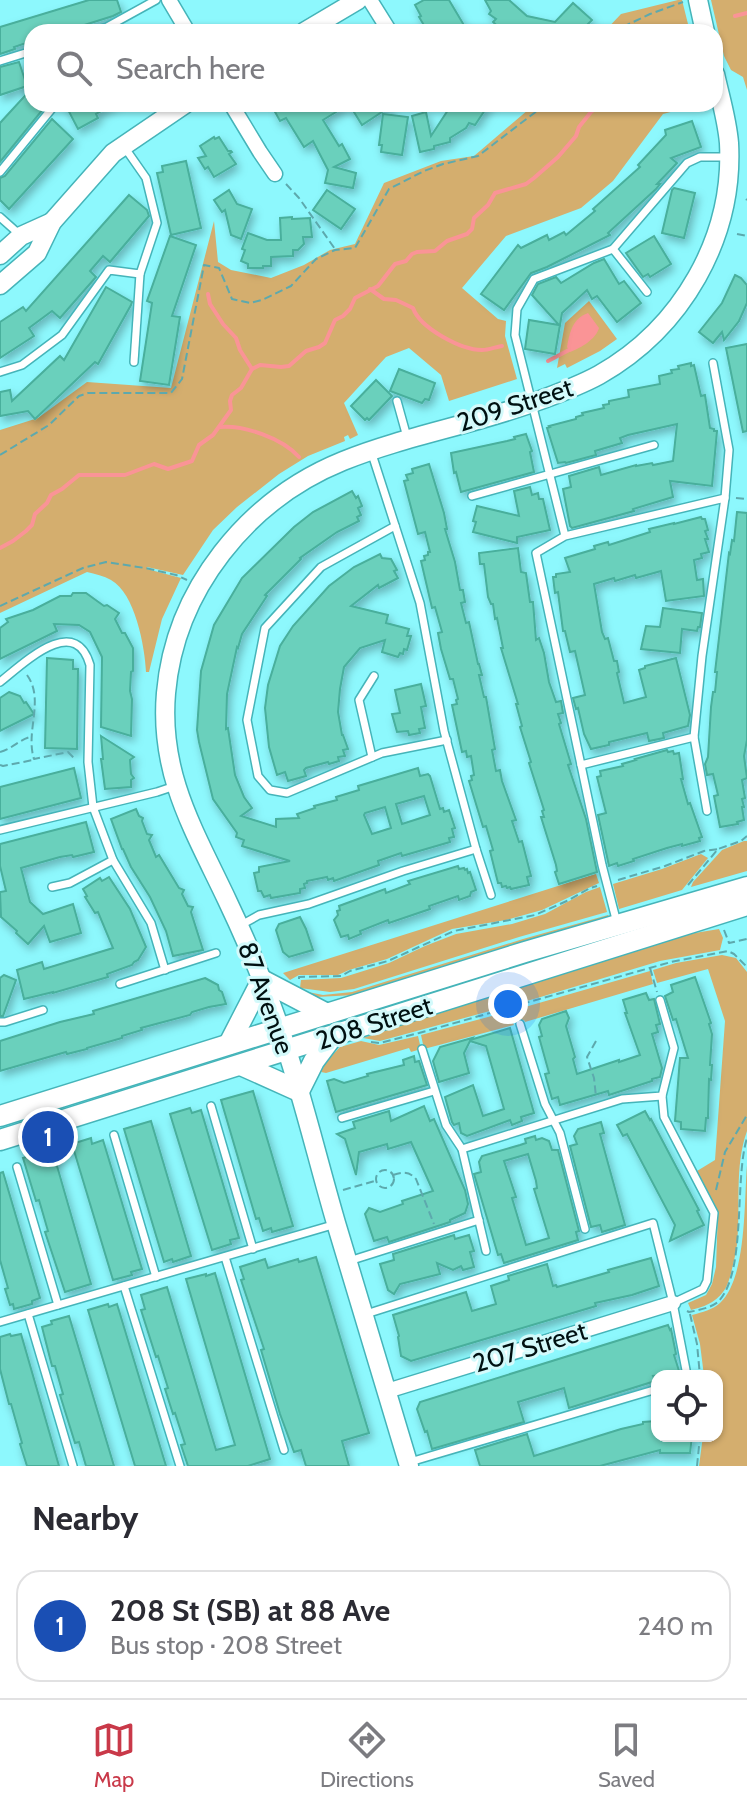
<!DOCTYPE html>
<meta charset="utf-8">
<style>
:root{--surface:#fff;--page:#f7f7f7;--text:#2b2b33;--muted:#7c7c81;--line:#e1e1e2;--accent:#c93949}
body{margin:0;font-family:Cabin,sans-serif;background:var(--page);color:var(--text)}
.controls{position:absolute;right:24px;bottom:24px;display:grid;overflow:hidden;border-radius:16px;box-shadow:0 2px 6px #0004}
.controls button{width:72px;height:72px;display:grid;place-items:center;padding:0;border:0;border-bottom:2px solid var(--line);background:var(--surface);color:var(--text);font:40px sans-serif}
.you{position:absolute;left:508px;top:1004px;width:28px;height:28px;margin:-20px;border:6px solid #fff;border-radius:50%;background:#1a73e8;box-shadow:0 0 0 12px #1a73e833}
.badge{display:grid;place-items:center;width:52px;height:52px;border-radius:50%;background:var(--accent);color:#fff;font-size:26px;font-weight:700}
.pin{position:absolute;translate:-50% -50%;border:4px solid #fff;box-shadow:0 2px 8px #0006}
.list{margin:0;padding:0;list-style:none}
h2{display:flex;justify-content:space-between;align-items:center;height:104px;margin:0;padding:0 32px;font-size:34px}
h2 small{font-size:26px;font-weight:400;color:var(--muted)}
.list li{display:grid;grid-template-columns:52px 1fr auto;gap:24px;align-items:center;box-sizing:border-box;height:112px;margin:0 16px 16px;padding:0 16px;border:2px solid var(--line);border-radius:24px}
.list b{display:block;font-size:30px;white-space:nowrap}
.list p{margin:0;font-size:26px;white-space:nowrap;color:var(--muted)}
.list em{font-size:26px;font-style:normal;color:var(--muted)}
.icon{flex:none;width:44px;height:44px;fill:none;stroke:currentColor;stroke-width:2;stroke-linecap:round;stroke-linejoin:round}
.map{position:relative;flex:none;width:747px;height:1466px;overflow:hidden}
.search{position:absolute;background:var(--surface);box-shadow:0 2px 6px #0004;left:24px;right:24px;top:24px;height:88px;display:flex;align-items:center;gap:20px;box-sizing:border-box;padding:0 28px;border-radius:24px;color:var(--muted);font-size:30px}
.sheet{height:232px;background:var(--surface)}
nav{display:flex;justify-content:space-around;align-items:center;box-sizing:border-box;height:112px;border-top:2px solid var(--line);background:var(--surface);font-size:22px;color:var(--muted)}
nav a{display:grid;justify-items:center;gap:4px}
nav .on{color:var(--accent)}
.map>svg:first-child{display:block}
.green{fill:#d4ae6e}
.water{fill:#fa9496}
.lines{fill:none;stroke-linecap:round;stroke-linejoin:round}
.stream{stroke:#fa9496;stroke-width:4}
.building{fill:#6bd0bc;stroke:#48af9c;stroke-width:2;fill-rule:evenodd;filter:url(#shadow)}
.service-casing{stroke:#45b4b9;stroke-width:10}
.minor-casing{stroke:#45b4b9;stroke-width:17}
.tertiary-casing{stroke:#45b4b9;stroke-width:21}
.secondary-casing{stroke:#45b4b9;stroke-width:23}
.path{stroke:#5da9ad;stroke-width:2;stroke-dasharray:8 4;stroke-linecap:butt}
.service{stroke:#fff;stroke-width:7}
.minor{stroke:#fff;stroke-width:14}
.tertiary{stroke:#fff;stroke-width:18}
.secondary{stroke:#fff;stroke-width:20}
.labels{text-anchor:middle;stroke-width:6;stroke-linejoin:round;paint-order:stroke}
.street-label{font-size:26px;fill:#001011;stroke:#d3fafb}
</style>
<div class="map">
<svg width="747" height="1466" viewBox="0 0 747 1466">
<defs>
<filter id="shadow"><feDropShadow dx="3" dy="5" stdDeviation="4" flood-color="#0004"/></filter>
</defs>
<rect width="100%" height="100%" fill="#8df8fd"/>
<!-- green -->
<g class="green">
<path d="M678,0H682L690,32H604L621,14Z"/>
<path d="M711,0H747V90L743,77L731,70L724,56Z"/>
<path d="M535,104H701L663,114L613,181L581,208L506,236L462,288L498,319L506,321L505,336L517,379L449,401L441,375L409,348L386,357L344,403L358,435L350,439L348,435L344,437L345,441L308,456L279,474L237,507L213,530L183,575L147,567V569L181,578L162,619L149,672H146C145,647 135,593 111,580C104,576 95,574 87,572L0,613V430L38,418L87,382L171,388L214,221L218,262L231,270L271,278L304,265L330,250L355,244L384,183L441,161L474,156Z"/>
<path d="M589,301L617,339L600,351L567,368L565,364L557,368L565,323Z"/>
<path d="M744,841H747V871L691,887L693,882L722,850Z"/>
<path d="M701,854L708,858L682,890L619,909L613,884L662,869Z"/>
<path d="M596,874L599,883L542,910L506,920L452,929L387,959L349,970L338,975H299L290,980L283,973Z"/>
<path d="M600,887L607,912L519,937L354,989L330,992L300,988L301,980L341,978L389,963L425,946L456,934L512,924L545,914L586,892Z"/>
<path d="M608,915L609,918L355,995L316,997L303,991L323,995L352,992L523,939Z"/>
<path d="M719,929L723,938L720,950L660,961L534,999L380,1041L363,1038L510,989L689,934Z"/>
<path d="M722,955L736,958L747,972V1131C734,1167 741,1207 737,1244C736,1252 734,1261 732,1269C730,1277 728,1286 723,1292C715,1303 703,1307 691,1310L688,1303L706,1295L712,1284L716,1267L718,1211L697,1171L715,1160L725,1021L708,969L657,983L653,970L676,963Z"/>
<path d="M650,971L653,984L525,1022L524,1020L520,1021L518,1009Z"/>
<path d="M514,1010L517,1022L513,1023L514,1025L424,1049L421,1035Z"/>
<path d="M418,1036L421,1049L411,1052L409,1048L326,1073L321,1072L326,1062L340,1047L361,1041L379,1045Z"/>
<path d="M747,1165V1466H699L703,1436H717V1376H704L700,1344L692,1315C703,1312 712,1310 720,1303C747,1278 744,1201 747,1165Z"/>
</g>
<!-- water -->
<path class="water" d="M588,313L599,328C596,339 581,348 570,352L567,347C570,332 572,319 588,313Z"/>
<g class="lines">
<!-- stream -->
<g class="stream">
<path d="M735,16L747,13"/>
<path d="M658,32L667,27"/>
<path d="M370,289L384,299L396,300L413,308C420,328 461,350 482,350C489,350 495,347 502,346"/>
<path d="M208,294L210,304L223,324L236,338L240,350L252,369"/>
<path d="M548,361L569,350"/>
<path d="M220,427C244,425 282,438 299,457"/>
<path d="M0,548L13,541L26,531L32,525L35,514L47,503L51,495L62,489L79,475H125L154,464L168,469L192,461L199,445L213,435L231,410L230,401L232,395L241,388L252,369L260,365L281,367L289,366L306,351L319,347L325,343L335,320L343,316L350,309L355,298L378,286L395,264L406,261L412,254L417,252L435,251L447,241L467,234L472,229L474,218L488,205L495,193L526,184L534,178L558,157L576,136L579,127L591,112L601,104"/>
</g>
</g>
<!-- building -->
<g class="building">
<path d="M89,0H117L121,12L113,16L62,32H32V41L14,47L15,49L0,54V27Z"/>
<path d="M424,0H449L468,32H428L419,17L421,16L415,5Z"/>
<path d="M485,0H509L527,16L555,22L573,3L592,20L586,26L593,32H504L493,22L496,19L489,14L491,11Z"/>
<path d="M19,62L27,86L0,95V67Z"/>
<path d="M32,88V104H39L44,108L0,162V123Z"/>
<path d="M65,104H114L96,114L98,118L78,129Z"/>
<path d="M284,104H349L323,120L339,146L342,144L350,159L334,167L356,173L353,188L325,183L328,170L313,141L304,147L286,118L280,121L274,110Z"/>
<path d="M349,104H394L362,125Z"/>
<path d="M452,104H489L475,125L469,123L466,128L450,138V142L434,146V149L420,152L412,116L426,112L431,136Z"/>
<path d="M383,114L408,117L402,155L381,152L382,145H379Z"/>
<path d="M52,119L73,139L9,209L0,200V178L5,176Z"/>
<path d="M692,121L701,147L671,158L677,163L657,184H660L656,189L608,233L610,235L547,267L531,273L504,310L481,294L518,245L521,248L547,235L549,240L564,232L566,235L595,211L593,209L640,167L638,165L666,135L665,130Z"/>
<path d="M214,137L215,139L219,137L228,151H231L232,152L229,154L236,164L214,177L208,167L205,169L198,158L206,156L200,146Z"/>
<path d="M186,161L201,228L171,235L157,173L163,172L162,166Z"/>
<path d="M674,188L695,193L684,238L662,233L672,190Z"/>
<path d="M229,190L237,204L252,209L241,239L231,235L225,210L222,212L214,200Z"/>
<path d="M327,190L355,209L341,229L313,210Z"/>
<path d="M129,195L147,210L149,216L110,262L103,256L90,271L96,277L60,318L52,311L29,328L34,336L0,358V322L23,307L26,311Z"/>
<path d="M292,217V219L310,218L312,237H303L304,244L298,250H293V256L271,257V266H263V268H248V264L241,261L245,250L242,249L248,233L267,240H281L280,218Z"/>
<path d="M170,236L196,245L172,316L180,317L169,385L140,381L152,303L147,301Z"/>
<path d="M654,236L671,264L650,277L648,274L643,277L626,253Z"/>
<path d="M604,259L619,284L624,281L641,303L617,322L597,296L592,299L587,290L562,313L555,354L525,349L529,320L559,325L532,295L538,284L556,277L561,283L594,263Z"/>
<path d="M735,275L741,278L747,285V303L739,321L724,340L722,332L713,343L699,332L722,303Z"/>
<path d="M106,287L132,302L131,305L98,364L95,362L35,419L28,411L0,416V392L10,390L12,401L60,356L64,360Z"/>
<path d="M747,344V431L743,432L726,348Z"/>
<path d="M691,363V366L694,365L701,396L705,395L710,428L714,429V431H717L712,486L670,481L673,497L633,509L634,511L572,528L570,526L563,489L571,487L569,476L599,467L601,475L636,465V466L652,463L653,465L673,461L677,424L628,435L620,438L622,443L595,451L596,455L566,463L565,462L558,463L547,428L550,427L549,426L576,419V417L583,415L582,413L604,408L603,405L609,404V401L629,397L628,390L660,384L659,376L672,373L671,370L679,369L678,366Z"/>
<path d="M399,369L435,383L429,400L425,399L422,403L390,391Z"/>
<path d="M376,380L392,396L369,420L367,418L365,420L351,406Z"/>
<path d="M526,434L532,451L530,452L534,472L461,492L456,472L454,473L451,453L507,441L515,439L514,437Z"/>
<path d="M429,464L444,513L447,529H445L455,562L460,590H463L465,602L461,603L466,623L469,622L478,664H479L482,675H479L484,697H486L495,749L492,750L496,771L500,770L502,781L516,820L512,821L519,842L522,841L531,876L527,877L529,885L511,889L510,887L507,888L506,886L502,887L501,883H498L490,851L493,850L486,826L483,827L469,781L472,780L471,776L474,775L471,756L467,757L466,751L462,752L452,705L457,704L456,700L458,699L453,679H450L441,649L438,633L442,632L435,607L432,608L421,561L425,560L424,556L428,555V552H430L425,532L418,534L404,481L408,480L406,475L413,473L412,469Z"/>
<path d="M530,487L532,495L538,493L539,499H543L550,530L517,537V543L473,532L476,522L473,521L477,506L519,516L514,491Z"/>
<path d="M352,491L356,498L358,496L362,506L358,508L361,515L357,517L359,521L337,532L300,558L301,559L265,595L267,596L242,634L238,648L237,647L227,694L226,729L228,728L235,775L244,797L252,808L241,816L276,827V819L299,818L297,814L315,808L314,806L337,800L336,797L359,790L358,786L418,768L420,776L428,774L430,776L440,809L443,808L444,812L449,810L455,828L452,829L454,837L449,838L450,842L402,856L401,853L378,861L379,865L334,881L333,878L328,880L327,877L307,881V883L304,884L305,888L300,889V893L271,898L270,895L264,897L261,891H258L254,873L259,872V867L290,861L242,846L244,840L236,837L237,833L213,799L199,742L197,730L201,671L214,625L242,578L294,527L313,512ZM424,796L430,815L402,824L396,804ZM385,807L391,828L372,834L364,815L365,813Z"/>
<path d="M737,512L747,513V740L744,756L747,778L742,780L745,798L742,799L744,807H742L744,820L737,822L738,824L720,827L714,796L718,795L713,774L707,775L705,764L708,757L711,707L713,692H715L717,672H715L729,553L730,554L732,540L734,541Z"/>
<path d="M701,517L702,519H705L708,530L705,531L708,539H705L709,552L701,554L702,558L694,560L697,580L703,579L704,596L666,601L661,571L636,578L635,575L615,581L614,578L594,584L602,632L605,639L608,638L614,661H617L619,672L617,673L624,703L646,697L639,670L645,668V666L676,658L690,715L688,726L663,733L664,738L649,741L647,733L609,742V745L591,749L584,734L578,708L576,709L573,698L585,695L575,651L570,652L565,631H563L558,592L555,593L553,577H556V574L570,572L565,558L595,549L594,546L608,542L609,545L650,532L649,529L674,523V524Z"/>
<path d="M518,548L521,572L526,573L530,602H533L536,640L539,638L544,653L549,682L556,702L561,701L563,713L558,714L561,723L559,724L571,764L568,765L586,819L597,872L559,884L555,872L557,871L556,865L541,817H544L542,811L544,810L529,763L531,762L520,727L522,726L516,704H518L501,648H503L497,618L495,619L493,604H491L488,597L484,564H480L479,553Z"/>
<path d="M380,554L382,558L391,559L397,570L394,571L398,578L379,588L378,585L351,606L388,615L386,623L409,629L407,636H411L407,650L404,649L403,654L400,653L398,657L382,652L385,640L360,648L344,667L340,689L338,712L342,735H343L348,749L343,750L345,756L338,757L339,761L329,764L328,762L306,768L304,770L306,776L288,781L285,772L277,775L269,747L265,708L268,685L280,646L293,626L329,586L354,567Z"/>
<path d="M73,593H86L104,606L107,605L119,613L115,619L122,633H125L133,648V671L131,672L130,691L132,699L131,736L101,727L102,657L90,632L79,625L54,624L57,631L0,659V628L8,622L6,619L33,610L60,596H71Z"/>
<path d="M663,608L702,613L700,627H698L697,631L682,629L680,653L641,649L646,626L660,627Z"/>
<path d="M47,658L73,660V669H78L77,749L45,748Z"/>
<path d="M421,684L426,706L421,707L425,728L419,729L420,733L409,735L408,731L397,732L392,714L400,713L395,690Z"/>
<path d="M9,692L20,696L24,703L26,702L34,714L0,731V698Z"/>
<path d="M101,736L134,757L130,760L131,774L134,778L131,780V787L105,789L101,759H103Z"/>
<path d="M667,750L668,752L673,751L674,754L679,753L683,779H681L688,804L690,803L702,837L699,838L700,841L682,846V844L667,848L633,859L634,861L618,866L617,863L609,866L598,815L606,813L597,777L601,776L600,771L623,766L622,764L636,760L635,759Z"/>
<path d="M74,768L81,798L0,819V787Z"/>
<path d="M136,809L139,816L143,818L142,821L147,834L152,835L149,840L156,857L159,855L179,888L184,890L182,894L188,906L193,907L191,912L203,950L173,956L166,931L150,897L131,867L123,849H122L111,819Z"/>
<path d="M86,822L94,852L73,857L72,855L60,857L21,868L30,902L43,914L73,904L81,933L50,942L44,926L28,944L16,933L17,931L1,917L0,892L6,891L0,866V844Z"/>
<path d="M458,866L459,869L464,868L465,870L467,869L468,873L470,872L476,890L471,892L470,896L459,900L458,896L429,906L430,909L389,923L388,920L360,931L361,934L349,939L348,935L341,937L334,920L338,915L337,911L340,910L339,906L385,889L386,893L410,884L408,881Z"/>
<path d="M109,877L130,909L146,947L138,960L134,962L132,965L107,974L108,977L53,993V992L24,999L17,970L42,962L44,969L113,948L98,912L95,913L85,897L87,896L83,889L100,878L102,881Z"/>
<path d="M300,917L306,929L313,950L289,957L283,952L276,930L279,924Z"/>
<path d="M4,975L16,980L3,1016H0V978Z"/>
<path d="M695,977L711,1023L709,1024L712,1034L710,1065H712L711,1080L709,1079L708,1118H706L705,1131L681,1129V1122L675,1121L680,1058H688L676,1019L673,1020L665,996L673,992L671,985Z"/>
<path d="M205,978L218,985L219,990L222,992L226,1004L209,1007L192,1012L190,1015L141,1028L142,1030L122,1036V1038L87,1048V1049L67,1054L66,1052L0,1071V1041L60,1022L94,1014L93,1011Z"/>
<path d="M646,993L649,1000L654,999L660,1024L656,1025L658,1032L652,1034L662,1068L660,1077L652,1079V1081L609,1095L608,1091L560,1105L558,1097L552,1099L545,1074L549,1073L539,1037L542,1036L539,1025L542,1019L566,1011L569,1018L566,1026L575,1057L573,1059L577,1074L619,1060V1062L640,1055L625,1013H627L623,1000Z"/>
<path d="M510,1028L534,1113L521,1117L522,1121L512,1125L510,1120L467,1136L461,1133L459,1123L454,1125L452,1122L445,1097L473,1085L483,1116L504,1109L486,1046L470,1041L464,1053L469,1073L439,1082L433,1061L440,1047L472,1038L470,1040Z"/>
<path d="M414,1056L415,1062L419,1061L427,1085L336,1112L327,1081L334,1079L344,1083L368,1076L367,1074L404,1065L403,1060Z"/>
<path d="M253,1091L293,1226L272,1232L271,1228L263,1231L259,1218L256,1219L221,1100Z"/>
<path d="M424,1106L430,1121L434,1119L465,1190L468,1204L465,1213L450,1220V1222L389,1242L387,1237L374,1241L365,1214L369,1208L380,1212L403,1204L402,1201L433,1191L411,1142L388,1149L387,1144L359,1152L356,1175L345,1139L337,1134L355,1128L353,1122L389,1111L391,1121Z"/>
<path d="M190,1108L192,1113L201,1110L239,1238L230,1240L231,1244L212,1250L170,1114Z"/>
<path d="M645,1111L650,1120L651,1119L699,1210L697,1211L704,1225L670,1241L675,1225L627,1134L623,1136L617,1125Z"/>
<path d="M151,1121L191,1256L173,1262L172,1259L164,1262L124,1129Z"/>
<path d="M601,1122L604,1133L600,1134L625,1225L602,1232L600,1225L591,1227L570,1146L577,1144L574,1136L578,1129Z"/>
<path d="M535,1136L536,1140L542,1138L549,1141L552,1150H558L579,1231L576,1232L578,1240L504,1263L501,1254L498,1255L474,1174L481,1172L479,1162L482,1156L520,1145L526,1143L525,1139ZM528,1154L536,1181L537,1188L534,1189L549,1238L526,1245L512,1198L516,1197L504,1161Z"/>
<path d="M91,1138L92,1144L103,1140L142,1269L131,1272L132,1275L113,1280L72,1144Z"/>
<path d="M47,1139L53,1152L91,1284L65,1292L45,1232L48,1231L39,1200L36,1201L23,1158L40,1153L37,1142Z"/>
<path d="M3,1172L40,1298L32,1301V1304L14,1309L13,1304L10,1305L5,1289L8,1288L0,1260V1173Z"/>
<path d="M454,1235L455,1239L469,1235L474,1251L470,1252L474,1267L463,1270L461,1266L453,1270L437,1263L440,1274L400,1284L394,1294L388,1290L380,1264L394,1260L393,1254Z"/>
<path d="M316,1257L369,1433L342,1441L349,1466H306L301,1450L294,1452L280,1414L261,1350L264,1349L241,1280L244,1279L240,1267L265,1259L268,1268L298,1259L299,1262Z"/>
<path d="M651,1258L659,1286L632,1295L595,1303L596,1306L411,1361L401,1356L398,1337L399,1336L393,1315L466,1292L472,1311L496,1304L491,1286L509,1280L508,1276L547,1264L553,1286L556,1285L557,1287L609,1272L608,1270Z"/>
<path d="M215,1273L270,1459L248,1466H188L181,1445L185,1444L175,1413L173,1414L165,1389L168,1388L158,1356L156,1357L141,1310L145,1309L141,1295L167,1287L216,1450L235,1445L186,1279L206,1274V1276Z"/>
<path d="M108,1304L109,1307L117,1304L166,1466H135L88,1310Z"/>
<path d="M69,1316L114,1466H86L79,1442L75,1443L60,1395L63,1394L55,1366H52L42,1327L52,1324L51,1321Z"/>
<path d="M668,1325L670,1330L671,1329L676,1354L674,1355L680,1374L653,1376L655,1381L569,1408L564,1388L518,1402L524,1422L432,1449L427,1431L425,1432L417,1409L420,1402Z"/>
<path d="M10,1334L11,1336L21,1334L59,1466H27L20,1444L22,1443L11,1404H9L0,1369V1337Z"/>
<path d="M656,1421L657,1436H692L690,1453H660V1450L600,1466H480L475,1450L527,1434L534,1456L621,1429L643,1424V1422Z"/>
</g>
<g class="lines">
<!-- service casing -->
<g class="service-casing">
<g id="service">
<path d="M91,32L107,27L156,0"/>
<path d="M0,61L32,51"/>
<path d="M0,172L54,106L53,104"/>
<path d="M0,217L19,234"/>
<path d="M613,249L647,292"/>
<path d="M134,362L140,274"/>
<path d="M713,363L729,450L725,498"/>
<path d="M0,372L22,365L62,335L109,270L140,274L157,223L146,178L125,148"/>
<path d="M397,401L407,437"/>
<path d="M472,496L654,445"/>
<path d="M395,526L321,567L265,628L247,720L258,776L270,790L287,793L382,753L447,740"/>
<path d="M565,536L536,553L581,765L694,737L702,656L725,498L565,536L515,335L517,309L534,279L613,249L687,163L700,157H727"/>
<path d="M0,682C24,663 75,613 90,665L88,762L93,807L113,860L151,923L165,970"/>
<path d="M694,737L707,811"/>
<path d="M372,757L359,700L374,676"/>
<path d="M581,765L602,865L617,923"/>
<path d="M0,830L157,792L175,786"/>
<path d="M476,849L491,895"/>
<path d="M52,887L70,883L113,860"/>
<path d="M241,925L259,915L309,904L403,871L476,849L444,731L420,603L371,451"/>
<path d="M120,984L216,953"/>
<path d="M0,1022H5L43,1010"/>
<path d="M520,1024L545,1104L560,1133L585,1229"/>
<path d="M422,1049L446,1125L462,1149L486,1251"/>
<path d="M662,1096L664,1117L714,1213L707,1281L703,1289L673,1303"/>
<path d="M211,1106L253,1249"/>
<path d="M342,1118L434,1091"/>
<path d="M114,1135L156,1277"/>
<path d="M462,1149L622,1099L662,1096L674,1048L660,1000"/>
<path d="M17,1167L58,1305"/>
<path d="M225,1257L284,1450"/>
<path d="M349,1261L479,1220"/>
<path d="M124,1286L180,1466"/>
<path d="M28,1314L73,1466"/>
<path d="M366,1314L653,1223L673,1303L686,1370V1376"/>
<path d="M0,1322L336,1224"/>
<path d="M410,1462L657,1389"/>
</g>
</g>
<!-- minor casing -->
<g class="minor-casing">
<g id="minor">
<path d="M169,0L188,32"/>
<path d="M370,0L390,32"/>
<path d="M231,104L260,152L275,174"/>
<path d="M387,1391L673,1303"/>
</g>
</g>
<!-- tertiary casing -->
<g class="tertiary-casing">
<g id="tertiary">
<path d="M698,0L705,32"/>
<path d="M304,32L358,0"/>
<path d="M0,255L21,236L52,222"/>
<path d="M0,285L37,253L52,222L113,153L185,104"/>
<path d="M409,1466C385,1385 361,1304 336,1223C317,1158 302,1093 280,1029C265,985 247,942 227,900C194,830 159,774 166,693C175,590 247,500 343,461C405,436 472,425 535,402C557,394 579,386 599,375C682,328 734,238 729,143C727,119 720,97 715,74"/>
</g>
</g>
<!-- secondary casing -->
<g class="secondary-casing">
<g id="secondary">
<path d="M229,1044L262,980L327,1014"/>
<path d="M241,1065L299,1091L314,1061L332,1037"/>
<path d="M0,1116L525,952L747,887"/>
<path d="M0,1140L747,905"/>
</g>
</g>
<!-- path -->
<g class="path">
<path d="M612,32L650,14L683,2"/>
<path d="M286,184L299,198L335,249"/>
<path d="M746,199L747,200"/>
<path d="M737,234L747,236"/>
<path d="M0,455L49,425L79,396L88,393H171L182,379L204,265L219,268L232,299L250,303L262,300L291,286L316,259L335,250L355,248L389,189L424,171L443,164L478,156L546,104"/>
<path d="M736,498L747,499"/>
<path d="M0,606L83,568L106,562L145,568L176,575L187,580"/>
<path d="M27,675C45,700 25,731 34,759L68,752L76,760"/>
<path d="M0,752C12,749 19,740 30,737"/>
<path d="M0,765L3,766L33,760"/>
<path d="M618,880L665,866L704,851L718,849"/>
<path d="M688,885L718,849L741,841L747,836"/>
<path d="M724,930L729,943L747,939"/>
<path d="M650,968L657,992"/>
<path d="M299,979V977L341,976L350,971L388,961L454,931L535,915L569,900L590,888L597,886"/>
<path d="M596,1041L587,1057L594,1078L596,1097"/>
<path d="M371,1042L380,1043L419,1033L671,962L728,951L734,954L747,967"/>
<circle cx="385" cy="1179" r="9"/>
<path d="M393,1175C402,1172 409,1171 416,1179L434,1224"/>
<path d="M343,1190L375,1181"/>
<path d="M716,1190L725,1152L747,1115"/>
<path d="M687,1311L689,1312C699,1310 710,1308 718,1302C747,1272 734,1180 747,1138"/>
<path d="M690,1314L697,1344L700,1376"/>
<path d="M697,1466L700,1436"/>
</g>
<!-- service -->
<use href="#service" class="service"/>
<!-- minor -->
<use href="#minor" class="minor"/>
<!-- tertiary -->
<use href="#tertiary" class="tertiary"/>
<!-- secondary -->
<use href="#secondary" class="secondary"/>
</g>
<g class="labels">
<!-- street labels -->
<g class="street-label">
<text transform="translate(515 405) rotate(-18)" y="9">209 Street</text>
<text transform="translate(266 998) rotate(70)" y="9">87 Avenue</text>
<text transform="translate(374 1023) rotate(-18)" y="9">208 Street</text>
<text transform="translate(530 1347) rotate(-17)" y="9">207 Street</text>
</g>
</g>
</svg>
<div class="controls">
<button><svg class="icon" aria-label="locate" viewBox="0 0 24 24"><circle cx="12" cy="12" r="6"/><path d="M12 2v4M12 18v4M2 12h4M18 12h4"/></svg></button>
</div>
<div class="you"></div>
<div class="pin badge" style="left:48px;top:1137px;background:#1a4fb4">1</div>
<div class="search"><svg class="icon" aria-label="search" viewBox="0 0 24 24"><circle cx="10" cy="10" r="6"/><path d="M15 15l6 6"/></svg>Search here</div>
</div>
<section class="sheet">
<h2>Nearby<small></small></h2>
<ul class="list">
<li><span class="badge" style="background:#1a4fb4">1</span><div><b>208 St (SB) at 88 Ave</b><p>Bus stop · 208 Street</p></div><em>240 m</em></li>
</ul>
</section>
<nav>
<a class="on"><svg class="icon" aria-label="map" viewBox="0 0 24 24"><path d="M3 6l6-2 6 2 6-2v14l-6 2-6-2-6 2zM9 4v14M15 6v14"/></svg>Map</a>
<a><svg class="icon" aria-label="directions" viewBox="0 0 24 24"><path d="M12 3l9 9-9 9-9-9zM9 14v-3h6M13 9l2 2-2 2"/></svg>Directions</a>
<a><svg class="icon" aria-label="saved" viewBox="0 0 24 24"><path d="M7 4h10v16l-5-4-5 4z"/></svg>Saved</a>
</nav>
